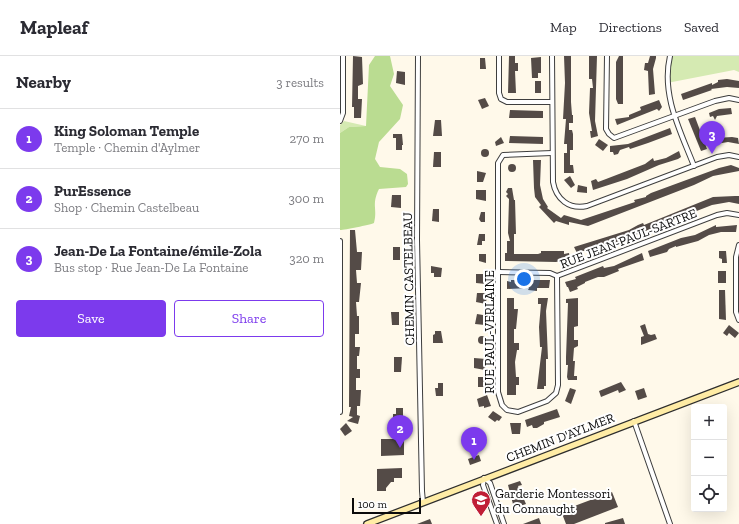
<!DOCTYPE html>
<meta charset="utf-8">
<style>
:root{--surface:#fff;--page:#f2f2f3;--text:#2b2b33;--muted:#7c7c81;--line:#e1e1e2;--accent:#7c3aed}
body{margin:0;font-family:"Zilla Slab",serif;background:var(--page);color:var(--text)}
.controls{position:absolute;right:12px;bottom:12px;display:grid;overflow:hidden;border-radius:4px;box-shadow:0 4px 16px #0002}
.controls button{width:36px;height:36px;display:grid;place-items:center;padding:0;border:0;border-bottom:1px solid var(--line);background:var(--surface);color:var(--text);font:20px sans-serif}
.scale{position:absolute;left:12px;bottom:10px;width:69px;box-sizing:border-box;padding-left:4px;border:2px solid #0b0b0b;border-top:0;font-size:11px;line-height:14px;white-space:nowrap;color:#0b0b0b;-webkit-text-stroke:3px #fff;paint-order:stroke}
.you{position:absolute;left:184px;top:223px;width:14px;height:14px;margin:-10px;border:3px solid #fff;border-radius:50%;background:#1a73e8;box-shadow:0 0 0 6px #1a73e833}
.badge{display:grid;place-items:center;width:26px;height:26px;border-radius:50%;background:var(--accent);color:#fff;font-size:13px;font-weight:700}
.pin{position:absolute;translate:-50% -33px;filter:drop-shadow(0 1px 2px #0008)}
.pin::after{content:'';position:absolute;top:21px;width:14px;height:12px;background:inherit;clip-path:polygon(0 0,100% 0,50% 100%)}
.list{margin:0;padding:0;list-style:none}
h2{display:flex;justify-content:space-between;align-items:center;height:52px;margin:0;padding:0 16px;font-size:17px}
h2 small{font-size:13px;font-weight:400;color:var(--muted)}
.list li{display:grid;grid-template-columns:26px 1fr auto;gap:12px;align-items:center;box-sizing:border-box;height:60px;padding:0 16px;border-top:1px solid var(--line)}
.list b{display:block;font-size:15px;white-space:nowrap}
.list p{margin:0;font-size:13px;white-space:nowrap;color:var(--muted)}
.list em{font-size:13px;font-style:normal;color:var(--muted)}
.actions{display:flex;gap:8px;padding:12px 16px}
.actions a{flex:1;padding:9px 0;border:1px solid var(--accent);border-radius:4px;text-align:center;font-size:14px;color:var(--accent)}
.actions .main{background:var(--accent);color:#fff}
.icon{flex:none;width:22px;height:22px;fill:none;stroke:currentColor;stroke-width:2;stroke-linecap:round;stroke-linejoin:round}
.map{position:relative;flex:none;width:399px;height:468px;overflow:hidden}
header{display:flex;align-items:center;gap:24px;box-sizing:border-box;height:56px;padding:0 20px;background:var(--surface);border-bottom:1px solid var(--line)}
header strong{font-size:19px}
nav{display:flex;gap:22px;margin-inline-start:auto;font-size:14px}
main{display:flex}
aside{flex:1;background:var(--surface)}
.map>svg:first-child{display:block}
.green{fill:#d5eab2}
.forest{fill:#badc91}
.building{fill:#544b47}
.lines{fill:none;stroke-linecap:round;stroke-linejoin:round}
.street-casing{stroke:#3e3e3e;stroke-width:6}
.secondary-casing{stroke:#2d2d2d;stroke-width:8}
.street{stroke:#fff;stroke-width:4}
.secondary{stroke:#ffeca5;stroke-width:5.5}
.labels{text-anchor:middle;stroke-width:4;stroke-linejoin:round;paint-order:stroke}
.street-label{font-size:13px;fill:#0b0b0b;stroke:#fff}
.poi-label{font-size:13px;fill:#0b0b0b;stroke:#fff;text-anchor:start}
</style>
<header>
<strong>Mapleaf</strong>
<nav><a>Map</a><a>Directions</a><a>Saved</a></nav>
</header>
<main>
<aside>
<h2>Nearby<small>3 results</small></h2>
<ul class="list">
<li><span class="badge">1</span><div><b>King Soloman Temple</b><p>Temple · Chemin d'Aylmer</p></div><em>270 m</em></li>
<li><span class="badge">2</span><div><b>PurEssence</b><p>Shop · Chemin Castelbeau</p></div><em>300 m</em></li>
<li><span class="badge">3</span><div><b>Jean-De La Fontaine/émile-Zola</b><p>Bus stop · Rue Jean-De La Fontaine</p></div><em>320 m</em></li>
</ul>
<div class="actions"><a class="main">Save</a><a>Share</a></div>
</aside>
<div class="map">
<svg width="399" height="468" viewBox="0 0 399 468">
<rect width="100%" height="100%" fill="#fff9ea"/>
<!-- green -->
<g class="green">
<path d="M330,0H399V16L394,14L327,27Z"/>
<path d="M4,65L26,70L9,71L0,77V69Z"/>
</g>
<!-- forest -->
<path class="forest" d="M35,0H50L54,18L50,30L63,49L60,63L39,86L35,103L40,111L60,113L67,118L68,128L66,131L39,133C31,149 38,153 34,167C29,169 5,174 0,174V77L9,71L26,70L29,9Z"/>
<!-- building -->
<g class="building">
<path d="M13,0L22,1L23,28L18,30V43H22L21,62H14V51H12Z"/>
<path d="M169,0H175V7H178V15H175L176,37H168Z"/>
<path d="M224,0H231V46L232,59H233V67H229V74H232L233,78V94H230V109H233L234,117H224V97H227V88H224L226,63H223L225,27Z"/>
<path d="M249,0H257L255,65L258,80L251,82L250,75H252L249,57L250,32H253L252,23H249Z"/>
<path d="M279,0H283V48H278L276,43V6Z"/>
<path d="M310,0H316V2L313,13L315,38L309,39L308,15L304,14L305,7H308Z"/>
<path d="M201,1V17H198V22H192L191,2Z"/>
<path d="M140,2H145L146,13H140Z"/>
<path d="M57,15L65,16V29L56,27Z"/>
<path d="M387,23L399,25V32L387,31L371,33L372,34L343,44L341,38L372,27V29L378,26V24Z"/>
<rect x="195" y="25" width="6" height="12"/>
<path d="M145,42L149,50L142,53L138,44Z"/>
<path d="M319,44L322,51L319,55L317,53L277,69L275,63L289,61V59L301,54L300,51Z"/>
<path d="M391,52L392,58L377,60L375,64L373,60L370,61L369,57L379,53Z"/>
<path d="M170,54L203,55V62H169Z"/>
<path d="M355,61L367,93L361,95L348,63Z"/>
<path d="M95,64H101L102,80H93Z"/>
<path d="M330,72L332,78L308,87L290,93L289,91L280,94L278,98L274,99L273,96H270V90L288,88Z"/>
<path d="M53,78H62L63,89H62V94H56V82H53Z"/>
<path d="M170,80L203,81V88L169,87Z"/>
<path d="M161,81L164,87L156,90L155,86Z"/>
<path d="M392,81L398,82L399,88L388,86L376,88V82Z"/>
<path d="M259,83L268,89L263,95L255,89Z"/>
<circle cx="145" cy="97" r="4"/>
<path d="M339,95L341,101L338,103L319,109L287,123L253,134L251,125L256,123L258,126L266,123L305,108L313,102L314,105L326,102Z"/>
<path d="M94,96H101V111H93Z"/>
<path d="M193,104H201L200,129L203,143L208,151L207,152L221,162L224,159L241,164L295,146L294,144L306,141V140L311,137L379,112L391,109L399,112V115L373,120L354,129L248,170L229,166V169L216,165L214,167L199,151L201,149L195,141L194,132Z"/>
<circle cx="172" cy="112" r="4"/>
<path d="M137,115L146,117L143,126H137Z"/>
<path d="M230,120L235,129L231,132L224,124Z"/>
<path d="M238,129L247,131V137L237,136Z"/>
<path d="M168,132H172L174,144H175L176,178H174V198H198L201,197V195H224V198L229,197L230,203L216,206L165,205V197H167V185H170L168,177L169,143L166,140L168,138L166,136Z"/>
<path d="M136,134H146V145L136,143Z"/>
<path d="M52,139H61V152L51,151Z"/>
<path d="M395,140H399V148L389,146L372,149L262,192L259,190L237,197L234,191L289,174L298,169L303,167L304,169L373,141Z"/>
<path d="M93,153H99V166L92,165Z"/>
<path d="M141,156H145V166H141L139,163Z"/>
<path d="M376,169V171L397,169L396,176H381L369,179L358,185L336,191V190L329,193L327,196L310,201L308,195L341,182L355,179Z"/>
<path d="M10,174H15L17,196H22L21,214H16L17,227H21L19,246H16L17,260H19V278H15V291H20L19,300H17V313H20V322H16V334H21L20,350H17V359L20,360L18,368L7,365L13,361L9,360L11,351H9Z"/>
<path d="M139,178H145V185H142V189H137Z"/>
<rect x="53" y="191" width="7" height="13"/>
<path d="M379,195H386L387,207H382V203L379,202Z"/>
<path d="M302,197L304,204L278,213L279,215L264,221H258L245,226V227L237,231L238,233L230,236L228,231H227L225,226L236,223L235,221L263,210L264,212L274,210Z"/>
<path d="M139,198H146V207L139,205Z"/>
<path d="M91,210L102,212L101,221H94V217H91Z"/>
<rect x="378" y="215" width="8" height="12"/>
<path d="M136,218H147L146,228L136,227Z"/>
<path d="M171,224H210L209,232H197V235L188,234L189,232L167,233V225L171,226Z"/>
<path d="M379,234H385L386,264L379,263Z"/>
<path d="M137,237H147L146,248L136,246Z"/>
<path d="M167,242H174V253H178L176,273H174V287H179V294H177L175,306L176,321H179V329H176V339H167Z"/>
<path d="M198,242H208L206,255L208,303H206V330H204V333H197L202,291H200L199,271L201,248H198Z"/>
<path d="M238,242V270L234,271V284H238V290L234,292L233,305H235L234,320H237V324H228L227,321L228,309H226V301L228,247H226V243Z"/>
<path d="M51,256H59V269H52Z"/>
<path d="M137,258L143,259V262H145V269L135,268Z"/>
<path d="M305,268L308,278L311,279L315,278L317,283L301,289V281L304,280L300,270Z"/>
<path d="M389,269L399,277L395,282L389,277L387,280L383,277Z"/>
<path d="M95,275H101L103,287H93V279L95,278Z"/>
<circle cx="142" cy="284" r="4"/>
<path d="M54,301H62L61,316H54Z"/>
<path d="M134,302L146,303L145,314L134,312Z"/>
<path d="M138,321H145L146,331H138Z"/>
<path d="M281,326L286,334L279,337L278,334L261,341L259,335Z"/>
<path d="M98,327H103V340H96L95,332H98Z"/>
<path d="M230,332L236,334L231,348L225,345Z"/>
<path d="M304,332L307,341L298,344L295,335Z"/>
<path d="M147,339L151,350L144,352V350L139,351L137,343Z"/>
<path d="M56,352H63V366H53V358H56Z"/>
<path d="M217,353L220,361L204,366V368L197,372H193L192,369L187,371L185,364Z"/>
<path d="M153,355L162,361L159,365L157,364L155,366L148,361Z"/>
<path d="M6,367L12,375L5,380L0,373Z"/>
<path d="M170,367H181L180,378H172Z"/>
<path d="M41,383H64V399L41,400Z"/>
<path d="M139,399L141,405L130,409L128,403Z"/>
<path d="M62,412V422H54V426H51L46,432V435H37V413Z"/>
<path d="M180,425L182,429L178,430L186,448L174,452L168,429Z"/>
<path d="M272,436L278,451L234,468H226L221,455Z"/>
<path d="M199,462L201,468H183Z"/>
<path d="M283,462L285,468H265V467Z"/>
<path d="M90,463L92,468H77Z"/>
</g>
<g class="lines">
<!-- street casing -->
<g class="street-casing">
<g id="street">
<path d="M78,0L77,184L82,435L83,446"/>
<path d="M159,0V37L161,43L167,46H212"/>
<path d="M212,0L213,126C216,143 229,154 247,150L377,101L389,99L399,101"/>
<path d="M267,0L266,73L269,78L274,82L375,45L389,42L399,44"/>
<path d="M330,0C321,39 340,74 354,110"/>
<path d="M0,65L3,57V0"/>
<path d="M212,97L163,99L158,107V336L162,349L167,354L178,356L207,345L216,337L218,329L217,220"/>
<path d="M0,185V356"/>
<path d="M399,189L396,201V256L399,264"/>
<path d="M159,216L210,217L217,220L377,159L387,157L399,159"/>
<path d="M294,365L330,468"/>
<path d="M144,422L150,427L164,468"/>
<path d="M144,422L143,429L157,468"/>
</g>
</g>
<!-- secondary casing -->
<g class="secondary-casing">
<path id="secondary" d="M27,468L399,326"/>
</g>
<!-- street -->
<use href="#street" class="street"/>
<!-- secondary -->
<use href="#secondary" class="secondary"/>
</g>
<!-- icons -->
<defs>
<g id="school-pin" transform="scale(1)"><path d="M0 17L-7.5 6A9.5 9.5 0 1 1 7.5 6Z" fill="#c01e36" stroke="#fff"/><path d="M0-5L7-2L0 1L-7-2ZM-4 1L0 2.5L4 1V4Q0 6-4 4Z" fill="#fff"/></g>
</defs>
<g fill-rule="evenodd">
<use href="#school-pin" x="141" y="444"/>
</g>
<g class="labels">
<!-- street labels -->
<g class="street-label">
<text transform="translate(288 182) rotate(-21)" y="5">RUE JEAN-PAUL-SARTRE</text>
<text transform="translate(68 223) rotate(-91)" y="5">CHEMIN CASTELBEAU</text>
<text transform="translate(149 276) rotate(-90)" y="5">RUE PAUL-VERLAINE</text>
<text transform="translate(220 381) rotate(-21)" y="5">CHEMIN D'AYLMER</text>
</g>
<!-- poi labels -->
<g class="poi-label">
<text x="155" y="442">Garderie Montessori<tspan x="155" dy="15">du Connaught</tspan></text>
</g>
</g>
</svg>
<div class="controls">
<button>+</button>
<button>−</button>
<button><svg class="icon" aria-label="locate" viewBox="0 0 24 24"><circle cx="12" cy="12" r="6"/><path d="M12 2v4M12 18v4M2 12h4M18 12h4"/></svg></button>
</div>
<div class="scale">100 m</div>
<div class="you"></div>
<div class="pin badge" style="left:134px;top:404px">1</div>
<div class="pin badge" style="left:60px;top:392px">2</div>
<div class="pin badge" style="left:372px;top:98px">3</div>
</div>
</main>
